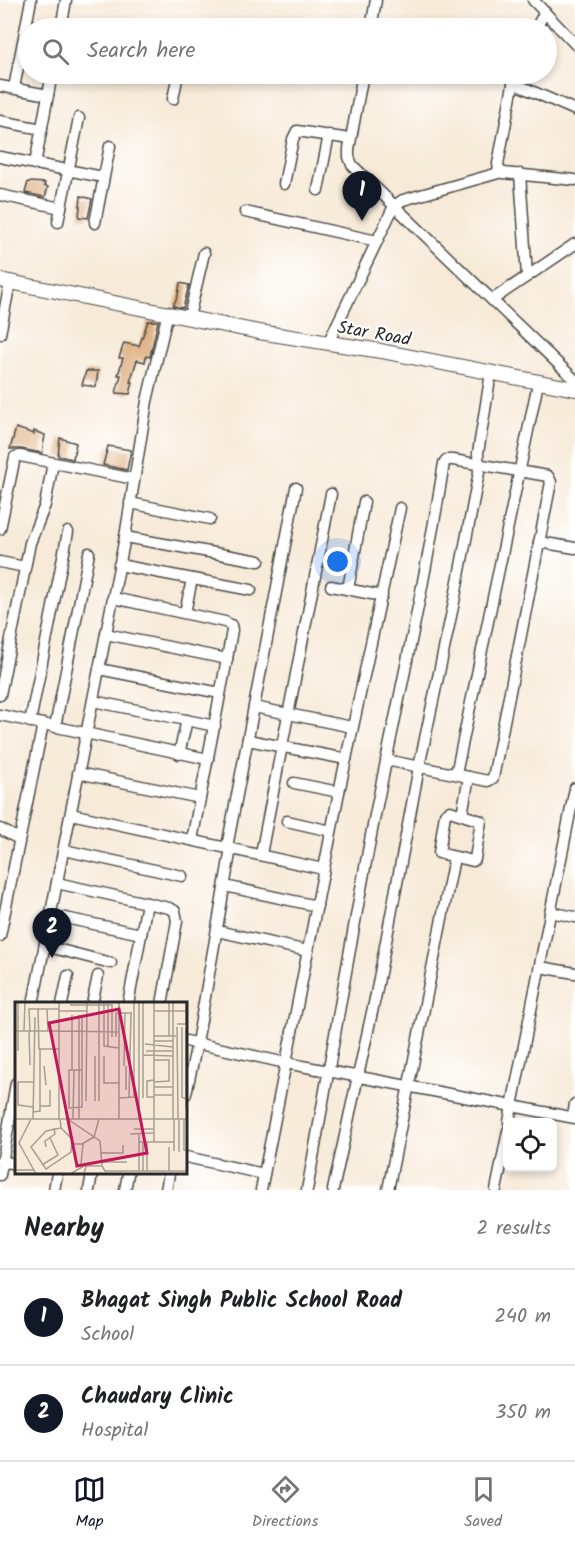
<!DOCTYPE html>
<style>
:root{--surface:#fff;--page:#f6f6f6;--text:#202124;--muted:#757577;--line:#e0e0e0;--accent:#111827}
body{margin:0;font-family:Kalam,sans-serif;background:var(--page);color:var(--text)}
.controls{position:absolute;right:18px;bottom:18px;display:grid;overflow:hidden;border-radius:9px;box-shadow:0 3px 9px #0003}
.controls button{width:54px;height:54px;display:grid;place-items:center;padding:0;border:0;border-bottom:2px solid var(--line);background:var(--surface);color:var(--text);font:30px sans-serif}
.you{position:absolute;left:338px;top:562px;width:21px;height:21px;margin:-15px;border:4px solid #fff;border-radius:50%;background:#1a73e8;box-shadow:0 0 0 9px #1a73e833}
.badge{display:grid;place-items:center;width:39px;height:39px;border-radius:50%;background:var(--accent);color:#fff;font-size:20px;font-weight:700}
.pin{position:absolute;translate:-50% -50px;filter:drop-shadow(0 2px 3px #0008)}
.pin::after{content:'';position:absolute;top:32px;width:21px;height:18px;background:inherit;clip-path:polygon(0 0,100% 0,50% 100%)}
.list{margin:0;padding:0;list-style:none}
h2{display:flex;justify-content:space-between;align-items:center;height:78px;margin:0;padding:0 24px;font-size:26px}
h2 small{font-size:20px;font-weight:400;color:var(--muted)}
.list li{display:grid;grid-template-columns:39px 1fr auto;gap:18px;align-items:center;box-sizing:border-box;height:96px;padding:0 24px;border-top:2px solid var(--line)}
.list b{display:block;font-size:22px;white-space:nowrap}
.list p{margin:0;font-size:20px;white-space:nowrap;color:var(--muted)}
.list em{font-size:20px;font-style:normal;color:var(--muted)}
.icon{flex:none;width:33px;height:33px;fill:none;stroke:currentColor;stroke-width:2;stroke-linecap:round;stroke-linejoin:round}
.map{position:relative;flex:none;width:575px;height:1190px;overflow:hidden}
.search{position:absolute;background:var(--surface);box-shadow:0 3px 9px #0003;left:18px;right:18px;top:18px;height:66px;display:flex;align-items:center;gap:15px;box-sizing:border-box;padding:0 21px;border-radius:33px;color:var(--muted);font-size:22px}
.sheet{height:270px;background:var(--surface)}
nav{display:flex;justify-content:space-around;align-items:center;box-sizing:border-box;height:84px;border-top:2px solid var(--line);background:var(--surface);font-size:16px;color:var(--muted)}
nav a{display:grid;justify-items:center;gap:3px}
nav .on{color:var(--accent)}
.map>svg:first-child{display:block}
.building{fill:#dcaa78}
.lines{fill:none;stroke-linecap:round;stroke-linejoin:round}
.minor-casing{stroke:#4a4845;stroke-width:13}
.tertiary-casing{stroke:#4a4845;stroke-width:16}
.minor{stroke:#fff;stroke-width:10}
.tertiary{stroke:#fff;stroke-width:14}
.labels{text-anchor:middle;stroke-width:4.5;stroke-linejoin:round;paint-order:stroke}
.street-label{font-size:18px;fill:#2b2b2b;stroke:#fff}
.inset-road{fill:none;stroke:#a59e93;stroke-width:1.5}
.view{fill:#c2185b;fill-opacity:0.15;stroke:#c2185b;stroke-width:3}
.inset-edge{fill:none;stroke:#2b2b2b;stroke-width:3}
</style>
<div class="map">
<svg width="575" height="1190" viewBox="0 0 575 1190">
<rect width="100%" height="100%" fill="#fff"/>
<filter id="ink" filterUnits="userSpaceOnUse"><feTurbulence type="fractalNoise" baseFrequency=".0167" numOctaves="2"/><feDisplacementMap in="SourceGraphic" scale="12" xChannelSelector="R" yChannelSelector="G"/><feConvolveMatrix kernelMatrix="1 2 1 2 8 2 1 2 1" color-interpolation-filters="sRGB"/></filter>
<filter id="wash" filterUnits="userSpaceOnUse"><feTurbulence type="fractalNoise" baseFrequency=".008" numOctaves="4" result="noise"/><feDisplacementMap in="SourceGraphic" scale="24" xChannelSelector="R" yChannelSelector="G"/><feGaussianBlur stdDeviation="1.35" result="paint"/><feColorMatrix in="noise" values="0 0 0 0 0 0 0 0 0 0 0 0 0 0 0 0 0 1.4 0 .05"/><feComposite in="paint" operator="in"/></filter>
<g filter="url(#wash)">
<rect width="100%" height="100%" fill="#f7ead8"/>
<g id="blocks">
<!-- building -->
<g class="building">
<path d="M28,182L45,183L44,186L48,187L45,197L25,193Z"/>
<path d="M81,196L92,199L88,218L79,217Z"/>
<path d="M180,283L189,285L183,308L173,306L178,295Z"/>
<path d="M148,321H158L150,357L146,356L145,362L137,360L130,382H133L130,394L116,393L121,375H118L123,358H119L124,343L139,346Z"/>
<path d="M86,371H98L96,387L82,385Z"/>
<path d="M16,428L34,434V431L45,435L42,453L21,449H10Z"/>
<path d="M60,438L76,443L73,459L58,456Z"/>
<path d="M108,446L131,450L127,470L103,465Z"/>
</g>
</g>
</g>
<g filter="url(#ink)">
<use href="#blocks" fill-opacity="0" stroke="#4a4845" stroke-width="1.5"/>
<g class="lines">
<!-- minor casing -->
<g class="minor-casing">
<g id="minor">
<path d="M533,0L575,44"/>
<path d="M61,28L66,0"/>
<path d="M371,28L376,0"/>
<path d="M536,28L545,12"/>
<path d="M363,74L349,149V157L352,165L575,380"/>
<path d="M515,74L498,164L499,170L503,173L575,180"/>
<path d="M513,83L575,110"/>
<path d="M0,86L48,95"/>
<path d="M14,88L31,0"/>
<path d="M173,99L178,74"/>
<path d="M0,121L42,129"/>
<path d="M0,157L103,177"/>
<path d="M35,164L52,74"/>
<path d="M520,174L527,276"/>
<path d="M284,184L293,139L297,131L350,139"/>
<path d="M318,190L329,135"/>
<path d="M0,195L61,208"/>
<path d="M245,212L377,241"/>
<path d="M58,222L79,118"/>
<path d="M95,223L110,146"/>
<path d="M492,300L575,244"/>
<path d="M189,317L204,253"/>
<path d="M0,334L10,282"/>
<path d="M328,343L394,206L403,200L502,172"/>
<path d="M130,503L210,519"/>
<path d="M0,529L15,457L20,456L134,479"/>
<path d="M125,537L259,561"/>
<path d="M539,542L575,548"/>
<path d="M0,562L25,567"/>
<path d="M119,565L251,590"/>
<path d="M331,586L382,596"/>
<path d="M348,589L364,502"/>
<path d="M113,598L225,622L231,625L232,630L227,659L192,840"/>
<path d="M185,613L192,579"/>
<path d="M106,634L227,659"/>
<path d="M99,669L220,693"/>
<path d="M0,695L30,543L45,505L53,463"/>
<path d="M93,701L215,726"/>
<path d="M254,707L352,727"/>
<path d="M0,715L208,759"/>
<path d="M30,722L68,532"/>
<path d="M55,727L89,553"/>
<path d="M248,740L346,759"/>
<path d="M179,754L187,720"/>
<path d="M78,773L200,798"/>
<path d="M456,774L538,383"/>
<path d="M294,783L339,792"/>
<path d="M450,811L481,821L475,859L473,861L439,853L445,814Z"/>
<path d="M71,814L323,869"/>
<path d="M462,814L469,777"/>
<path d="M287,821L331,831"/>
<path d="M0,829L19,839"/>
<path d="M227,847L296,488"/>
<path d="M64,850L182,876"/>
<path d="M261,854L331,494"/>
<path d="M57,883L169,908L175,911L177,921L162,1004"/>
<path d="M225,886L317,906"/>
<path d="M550,912L575,917"/>
<path d="M51,915L141,934"/>
<path d="M217,931L308,951"/>
<path d="M0,936L43,724"/>
<path d="M45,946L111,963"/>
<path d="M540,967L575,973"/>
<path d="M33,1004L125,537L147,401L168,312"/>
<path d="M62,1004L68,976"/>
<path d="M92,1004L98,976"/>
<path d="M128,1004L147,903"/>
<path d="M186,1041L286,1063L512,1106L575,788"/>
<path d="M186,1094L197,1043L231,848"/>
<path d="M573,1117L575,1104"/>
<path d="M509,1122L512,1106L575,1118"/>
<path d="M186,1157L264,1174"/>
<path d="M0,1161L16,1164"/>
<path d="M0,1175L16,1083"/>
<path d="M54,1190L57,1174"/>
<path d="M89,1190L92,1174"/>
<path d="M125,1190L128,1174"/>
<path d="M166,1190L169,1174"/>
<path d="M261,1190L339,792L400,508"/>
<path d="M307,1190C330,1067 350,943 374,820C398,701 425,583 444,463L446,460H453L548,476L551,482L493,778L488,781L386,760"/>
<path d="M333,1190L376,994L419,767L454,602L479,472L478,453L491,373"/>
<path d="M388,1190L454,858"/>
<path d="M496,1190L508,1131"/>
</g>
</g>
<!-- tertiary casing -->
<g class="tertiary-casing">
<path id="tertiary" d="M0,280L259,332L381,351L575,389"/>
</g>
<!-- minor -->
<use href="#minor" class="minor"/>
<!-- tertiary -->
<use href="#tertiary" class="tertiary"/>
</g>
</g>
<g class="labels">
<!-- street labels -->
<g class="street-label">
<text transform="translate(374 333) rotate(10)" y="6">Star Road</text>
</g>
</g>
<!-- overview -->
<g transform="translate(15 1002)">
<rect width="172" height="172" fill="#f7ead8"/>
<path class="inset-road" d="M3,0V49M84,0V54M89,0V44L104,46M124,0V117M128,0V96M158,0V117M154,1V34M55,3H97M23,6L24,47H44M32,7L33,29M44,9H72M139,9H173M67,13V105L54,106V68H67M162,22H171V0M162,25L163,117M167,25V95L171,97M171,26V106M0,29H44V0M9,29L10,0M14,30L15,63M15,30L14,7H44M139,34H161M97,35V2M101,35V11H117M139,39H158M130,42L158,45M93,45V0M131,49H158M128,53L158,54M80,54V99M84,54V99M89,54V81H104M29,64L31,83M109,64L110,11M57,68V13M18,80H3V103L18,105M139,80L154,79V58H139M139,85H158M111,88V64M139,93H158M139,95H132V79L139,78M104,96L119,95V0M114,96L116,11M71,99L72,0M25,104H35V88M18,110L25,109V47M0,117H173M16,117L4,141L21,172M18,117L20,15M44,117V29L104,30M45,117L46,126L31,129L16,145L31,167L56,150L57,137L46,126M58,117L59,68M64,117V13M104,117V0M159,117V149M164,117V150M169,117V148H173M54,118L85,139L87,164M119,127H138M115,132L138,131M124,132V169M124,140H159M128,140V169M132,140V169M139,140V0M67,142L79,135L84,117M31,145L30,139L40,132L39,126M86,151H108V143M86,160H112M27,163L43,153L35,136M0,168H19M154,169V145M55,172L69,164L66,162L68,142H57M69,172L71,164H87L90,169H173"/>
<path class="view" d="M104,7L132,151L62,164L34,21Z"/>
<rect width="172" height="172" class="inset-edge"/>
</g>
</svg>
<div class="controls">
<button><svg class="icon" aria-label="locate" viewBox="0 0 24 24"><circle cx="12" cy="12" r="6"/><path d="M12 2v4M12 18v4M2 12h4M18 12h4"/></svg></button>
</div>
<div class="you"></div>
<div class="pin badge" style="left:362px;top:221px">1</div>
<div class="pin badge" style="left:52px;top:958px">2</div>
<div class="search"><svg class="icon" aria-label="search" viewBox="0 0 24 24"><circle cx="10" cy="10" r="6"/><path d="M15 15l6 6"/></svg>Search here</div>
</div>
<section class="sheet">
<h2>Nearby<small>2 results</small></h2>
<ul class="list">
<li><span class="badge">1</span><div><b>Bhagat Singh Public School Road</b><p>School</p></div><em>240 m</em></li>
<li><span class="badge">2</span><div><b>Chaudary Clinic</b><p>Hospital</p></div><em>350 m</em></li>
</ul>
</section>
<nav>
<a class="on"><svg class="icon" aria-label="map" viewBox="0 0 24 24"><path d="M3 6l6-2 6 2 6-2v14l-6 2-6-2-6 2zM9 4v14M15 6v14"/></svg>Map</a>
<a><svg class="icon" aria-label="directions" viewBox="0 0 24 24"><path d="M12 3l9 9-9 9-9-9zM9 14v-3h6M13 9l2 2-2 2"/></svg>Directions</a>
<a><svg class="icon" aria-label="saved" viewBox="0 0 24 24"><path d="M7 4h10v16l-5-4-5 4z"/></svg>Saved</a>
</nav>
